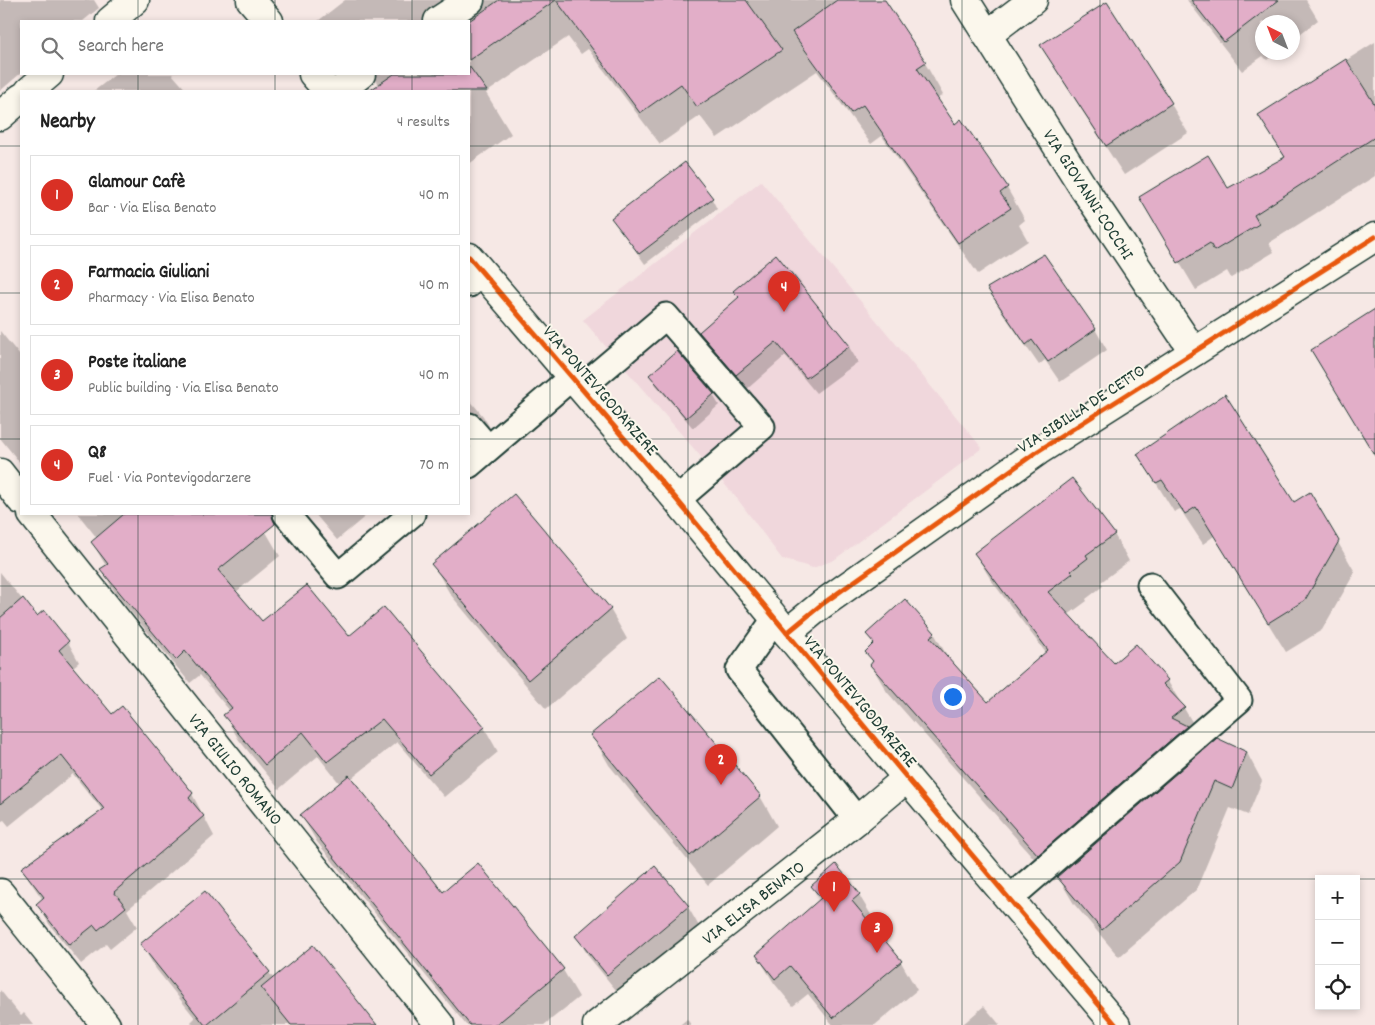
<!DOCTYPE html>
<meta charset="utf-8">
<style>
:root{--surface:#fff;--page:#f6f6f6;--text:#222;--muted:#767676;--line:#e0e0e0;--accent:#d93025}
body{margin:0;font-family:Dekko,sans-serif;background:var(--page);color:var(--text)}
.controls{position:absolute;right:15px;bottom:15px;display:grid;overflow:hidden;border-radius:0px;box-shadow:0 2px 8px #0003}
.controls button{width:45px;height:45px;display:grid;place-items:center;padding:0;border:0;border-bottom:1px solid var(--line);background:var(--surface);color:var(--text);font:25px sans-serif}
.compass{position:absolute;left:1255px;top:15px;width:45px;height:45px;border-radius:50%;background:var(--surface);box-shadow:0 2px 8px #0003;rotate:318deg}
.you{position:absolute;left:952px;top:696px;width:18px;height:18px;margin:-12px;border:4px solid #fff;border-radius:50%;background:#1a73e8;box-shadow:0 0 0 8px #1a73e833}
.badge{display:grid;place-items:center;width:32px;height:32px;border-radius:50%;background:var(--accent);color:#fff;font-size:16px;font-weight:700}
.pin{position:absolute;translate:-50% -41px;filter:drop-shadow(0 1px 2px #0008)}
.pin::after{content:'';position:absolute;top:26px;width:18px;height:15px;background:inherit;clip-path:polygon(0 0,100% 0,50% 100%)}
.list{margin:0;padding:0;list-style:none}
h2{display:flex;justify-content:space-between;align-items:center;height:65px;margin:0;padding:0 20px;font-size:21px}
h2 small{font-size:16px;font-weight:400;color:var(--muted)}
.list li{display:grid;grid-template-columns:32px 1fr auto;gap:15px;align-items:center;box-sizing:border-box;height:80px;margin:0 10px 10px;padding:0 10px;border:1px solid var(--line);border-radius:0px}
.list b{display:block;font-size:19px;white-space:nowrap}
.list p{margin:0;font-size:16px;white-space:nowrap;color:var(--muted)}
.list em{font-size:16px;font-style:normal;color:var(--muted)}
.icon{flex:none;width:28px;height:28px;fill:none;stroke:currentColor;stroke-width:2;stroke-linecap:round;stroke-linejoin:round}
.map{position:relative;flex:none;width:1375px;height:1025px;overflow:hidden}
.search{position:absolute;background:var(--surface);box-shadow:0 2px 8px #0003;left:20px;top:20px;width:450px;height:55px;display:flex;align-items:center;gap:12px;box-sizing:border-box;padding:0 18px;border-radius:0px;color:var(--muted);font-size:19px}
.panel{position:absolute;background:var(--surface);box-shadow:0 2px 8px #0003;left:20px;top:90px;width:450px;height:425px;border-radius:0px}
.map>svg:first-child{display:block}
.built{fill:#f0d7dc}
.shadow{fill:#0003}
.building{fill:#e2aec8;stroke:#1f3d34}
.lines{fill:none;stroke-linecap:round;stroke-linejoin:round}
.lane-casing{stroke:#1f3d34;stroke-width:29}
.street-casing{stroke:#1f3d34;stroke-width:31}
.secondary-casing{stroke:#1f3d34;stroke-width:31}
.lane{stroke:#fbf7ec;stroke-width:25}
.street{stroke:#fbf7ec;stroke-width:28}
.secondary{stroke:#fbf7ec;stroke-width:28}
.cycleway-casing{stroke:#fbf7ec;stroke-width:8}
.cycleway{stroke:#e8590c;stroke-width:5}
.grid{fill:none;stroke:#1f3d34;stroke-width:1;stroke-opacity:0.55}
.labels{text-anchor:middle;stroke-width:4;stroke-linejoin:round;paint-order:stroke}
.street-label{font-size:18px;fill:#1f3d34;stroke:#fbf7ec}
</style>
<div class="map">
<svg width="1375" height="1025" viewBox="0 0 1375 1025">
<rect width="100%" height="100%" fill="#f6e8e5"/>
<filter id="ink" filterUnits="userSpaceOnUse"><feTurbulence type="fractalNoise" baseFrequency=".02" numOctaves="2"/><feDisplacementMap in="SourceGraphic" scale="10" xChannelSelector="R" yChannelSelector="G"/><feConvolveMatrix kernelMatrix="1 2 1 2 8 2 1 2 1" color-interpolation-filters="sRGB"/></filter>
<g filter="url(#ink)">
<!-- built -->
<path class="built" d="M761,181L982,448L834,560L813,568L782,559L739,501L583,320Z"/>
<!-- shadow -->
<g class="shadow">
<path d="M0,0H94L99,8L83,21H21V73L0,91Z"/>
<path d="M345,0H884L925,63L943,95L937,99L955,125L1007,188L1025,220L1019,225L1028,241L978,274L882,136L871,144L817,71L717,138L700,116L660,144L588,49L581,54L568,37L486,93L511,134L469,164V91H384L374,79L362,85L353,74H469V21H318Z"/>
<path d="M1187,0H1306L1318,20L1292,40V22H1262V52H1277L1267,60L1263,56L1242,71Z"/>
<path d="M1107,4L1171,104L1188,133L1124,175L1059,75L1042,46Z"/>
<path d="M1375,42V176L1269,243L1274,252L1231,278L1227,271L1196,290L1157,225L1227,190L1285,158L1260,115Z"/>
<path d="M116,74H172L187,91H94Z"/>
<path d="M712,199L717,209L645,264L613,218Z"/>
<path d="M776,256L849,347L858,362L816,393L785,356L746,390L709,347L700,332L739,299L735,291Z"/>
<path d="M988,288L1095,329L1107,350L1060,382L1045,360L1039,365L1000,309Z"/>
<path d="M0,331L21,357V464L0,438Z"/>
<path d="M677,352L713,395L719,405L693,428L656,385L651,375Z"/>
<path d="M469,399L483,416L489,426L488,428L481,423L469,424Z"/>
<path d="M1139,455L1293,503L1310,494L1355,572L1322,630L1286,652L1214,536L1203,544L1180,509L1174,512Z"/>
<path d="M78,514H142L172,548L212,514H250L266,532L280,556L236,592L262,623L349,637L484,727L498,752L444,797L397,742L351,779L443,893L478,865L563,970L579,997L544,1025H466L317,842L301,815L340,784L318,756L279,789L239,740L225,716L230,711L200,675L190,683L116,594L102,570L106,566L92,542L97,538Z"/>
<path d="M315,514H368L337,540Z"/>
<path d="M1114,534L1129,561L1101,582L1103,586L1086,599L1087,601L1068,615L1114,665L1167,680L1200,735L1194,739L1202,753H1247L1262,781L1248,815L1230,808L1196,890L1119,957L1074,904L1058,877L1054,881L887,692L871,665L873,663L867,652L874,645L867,634L934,633L950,661L988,704L1046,653L991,580L975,553Z"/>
<path d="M433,564L610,609L627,639L546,709L450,594Z"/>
<path d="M0,572L37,618L44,612L68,642L79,662L72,668L112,716L192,794L214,836L127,910L137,927L110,949L106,944L81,964L49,924L38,904L43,900L34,887L22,868L103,811L73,774L9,826L4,820L0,822Z"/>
<path d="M592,735L760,796L777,826L708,885L609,765Z"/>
<path d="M835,866L859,895L876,923L871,927L901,962L917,990L875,1025H833L808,994L793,1006L774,983L757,955L821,900L813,886Z"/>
<path d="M204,893L274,979L375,1025H193L191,1022L195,1018L156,969L141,944Z"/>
<path d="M688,907L700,928L620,995L589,957L577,937Z"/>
<path d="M0,990L21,1016L24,1013L34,1025H0Z"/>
<path d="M984,1006L1000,1025H962Z"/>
<path d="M687,1019L691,1025H680Z"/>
</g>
<!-- building -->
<g class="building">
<path d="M499,0H746L782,50L697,107L681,84L640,113L556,0L469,60V21Z"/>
<path d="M837,0H885L926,62L917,68L955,124L961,119L1008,187L1000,193L1011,208L958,243L863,105L851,113L792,32Z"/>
<path d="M1191,0H1279L1224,42Z"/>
<path d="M1107,2L1172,103L1106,146L1040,45Z"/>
<path d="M1346,59L1375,105V137L1254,215L1259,224L1214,251L1210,243L1178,263L1139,197L1208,155L1228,188L1285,157L1258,115Z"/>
<path d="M469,66L487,91H369L394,74H469Z"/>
<path d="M685,162L713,198L639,254L611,218Z"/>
<path d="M776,254L850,346L806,378L776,342L736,375L699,332L739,297L733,291Z"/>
<path d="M1044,254L1096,329L1048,362L1032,340L1026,345L987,288Z"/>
<path d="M1375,309V456L1311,350Z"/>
<path d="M677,351L714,394L686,418L649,375Z"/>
<path d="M1225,394L1294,502L1310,492L1339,541L1305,600L1268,623L1196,507L1185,514L1162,480L1156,483L1137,454Z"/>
<path d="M1072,478L1115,534L1086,555L1088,558L1071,571L1073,573L1048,592L1114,663L1136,644L1168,680L1163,684L1185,707L1171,718L1187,726L1038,855L870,665L873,661L865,652L874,643L866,634L905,599L935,633L930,637L988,702L1048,650L974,553Z"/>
<path d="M514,494L611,609L528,680L431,564Z"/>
<path d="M124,514H272L275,524L218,570L262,621L307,585L349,636L384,607L485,727L429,774L382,719L327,762L303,732L265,765L223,715L232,708L185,651L176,660L100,569L108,564L91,542Z"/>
<path d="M23,598L37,616L44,610L69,641L59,650L112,714L122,706L193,793L189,798L204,816L114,892L126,907L98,930L94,925L69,945L36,904L44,897L21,868L104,809L61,755L0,804V618Z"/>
<path d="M660,676L761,796L690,856L590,735Z"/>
<path d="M1217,738L1247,752L1232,789L1214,781L1180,862L1102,930L1057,877Z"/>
<path d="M349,775L443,892L478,863L564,969L496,1025H470L300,815Z"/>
<path d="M836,864L860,894L852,901L902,961L833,1018L790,966L775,979L756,955L821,898L811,886Z"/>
<path d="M655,866L689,906L607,975L575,936Z"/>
<path d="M205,891L270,972L207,1025H205L140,944Z"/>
<path d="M313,945L377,1025H291L261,988Z"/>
</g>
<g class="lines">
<!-- lane casing -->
<g class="lane-casing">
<g id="lane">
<path d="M469,284L482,272"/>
<path d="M581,388L666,316L762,427L677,500"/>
<path d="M469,426L488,448"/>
<path d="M469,465L572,377"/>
<path d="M286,514L338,576L412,514"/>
<path d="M775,619L739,670L857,820"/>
<path d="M1010,898L1239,700L1150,585"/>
</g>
</g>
<!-- street casing -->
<g class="street-casing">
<g id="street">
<path d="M965,0L1083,187L1194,352"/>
<path d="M110,21L135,0"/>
<path d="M438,21L470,0"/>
<path d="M987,35L1033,0"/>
<path d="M29,91L49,74"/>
<path d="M339,91L361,74"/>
<path d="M0,116L21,98"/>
<path d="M0,473L21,500"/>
<path d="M32,514L440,1025"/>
<path d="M787,633L821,605L1038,451L1375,237"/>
<path d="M0,893L106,1025"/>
<path d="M597,1025L857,820L907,778"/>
</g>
</g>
<!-- secondary casing -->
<g class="secondary-casing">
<g id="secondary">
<path d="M251,0L269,21"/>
<path d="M313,74L328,91"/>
<path d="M469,257L677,500L907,778L1116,1025"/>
</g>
</g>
<!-- lane -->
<use href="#lane" class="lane"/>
<!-- street -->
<use href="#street" class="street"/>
<!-- secondary -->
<use href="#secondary" class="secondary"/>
<!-- cycleway casing -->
<g class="cycleway-casing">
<g id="cycleway">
<path d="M469,257L677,500L907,778L1116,1025"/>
<path d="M787,633L821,605L1038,451L1375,237"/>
</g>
</g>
<!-- cycleway -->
<use href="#cycleway" class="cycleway"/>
</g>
</g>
<!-- grid -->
<path class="grid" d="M138,0V21M275,0V21M412,0V21M550,0V1025M688,0V1025M825,0V1025M962,0V1025M1100,0V1025M1238,0V1025M138,74V91M275,74V91M412,74V91M0,146H21M469,146H1375M0,293H21M469,293H1375M0,439H21M469,439H1375M138,514V1025M275,514V1025M412,514V1025M0,586H1375M0,732H1375M0,879H1375"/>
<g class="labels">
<!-- street labels -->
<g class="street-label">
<text transform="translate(1089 194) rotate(57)" y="6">VIA GIOVANNI COCCHI</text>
<text transform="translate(601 390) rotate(49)" y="6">VIA PONTEVIGODARZERE</text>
<text transform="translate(1081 408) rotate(-33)" y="6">VIA SIBILLA DE CETTO</text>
<text transform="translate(861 701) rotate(50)" y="6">VIA PONTEVIGODARZERE</text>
<text transform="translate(236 769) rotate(51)" y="6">VIA GIULIO ROMANO</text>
<text transform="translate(753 902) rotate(-38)" y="6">VIA ELISA BENATO</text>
</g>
</g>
</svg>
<div class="controls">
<button>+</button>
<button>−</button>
<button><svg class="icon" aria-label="locate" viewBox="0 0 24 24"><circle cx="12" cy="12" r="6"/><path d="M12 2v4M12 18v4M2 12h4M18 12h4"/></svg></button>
</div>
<svg class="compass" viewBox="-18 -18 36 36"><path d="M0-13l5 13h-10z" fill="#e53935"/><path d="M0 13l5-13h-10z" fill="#767676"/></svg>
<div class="you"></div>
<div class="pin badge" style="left:834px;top:912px">1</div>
<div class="pin badge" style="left:721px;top:785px">2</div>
<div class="pin badge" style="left:877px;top:953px">3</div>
<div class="pin badge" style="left:784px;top:312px">4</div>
<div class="search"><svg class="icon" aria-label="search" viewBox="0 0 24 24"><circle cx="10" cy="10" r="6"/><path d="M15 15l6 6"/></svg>Search here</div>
<section class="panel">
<h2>Nearby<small>4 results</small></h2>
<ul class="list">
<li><span class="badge">1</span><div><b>Glamour Cafè</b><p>Bar · Via Elisa Benato</p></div><em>40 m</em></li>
<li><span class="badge">2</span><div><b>Farmacia Giuliani</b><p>Pharmacy · Via Elisa Benato</p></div><em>40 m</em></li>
<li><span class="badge">3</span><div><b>Poste italiane</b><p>Public building · Via Elisa Benato</p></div><em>40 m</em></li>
<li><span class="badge">4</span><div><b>Q8</b><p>Fuel · Via Pontevigodarzere</p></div><em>70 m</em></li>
</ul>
</section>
</div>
